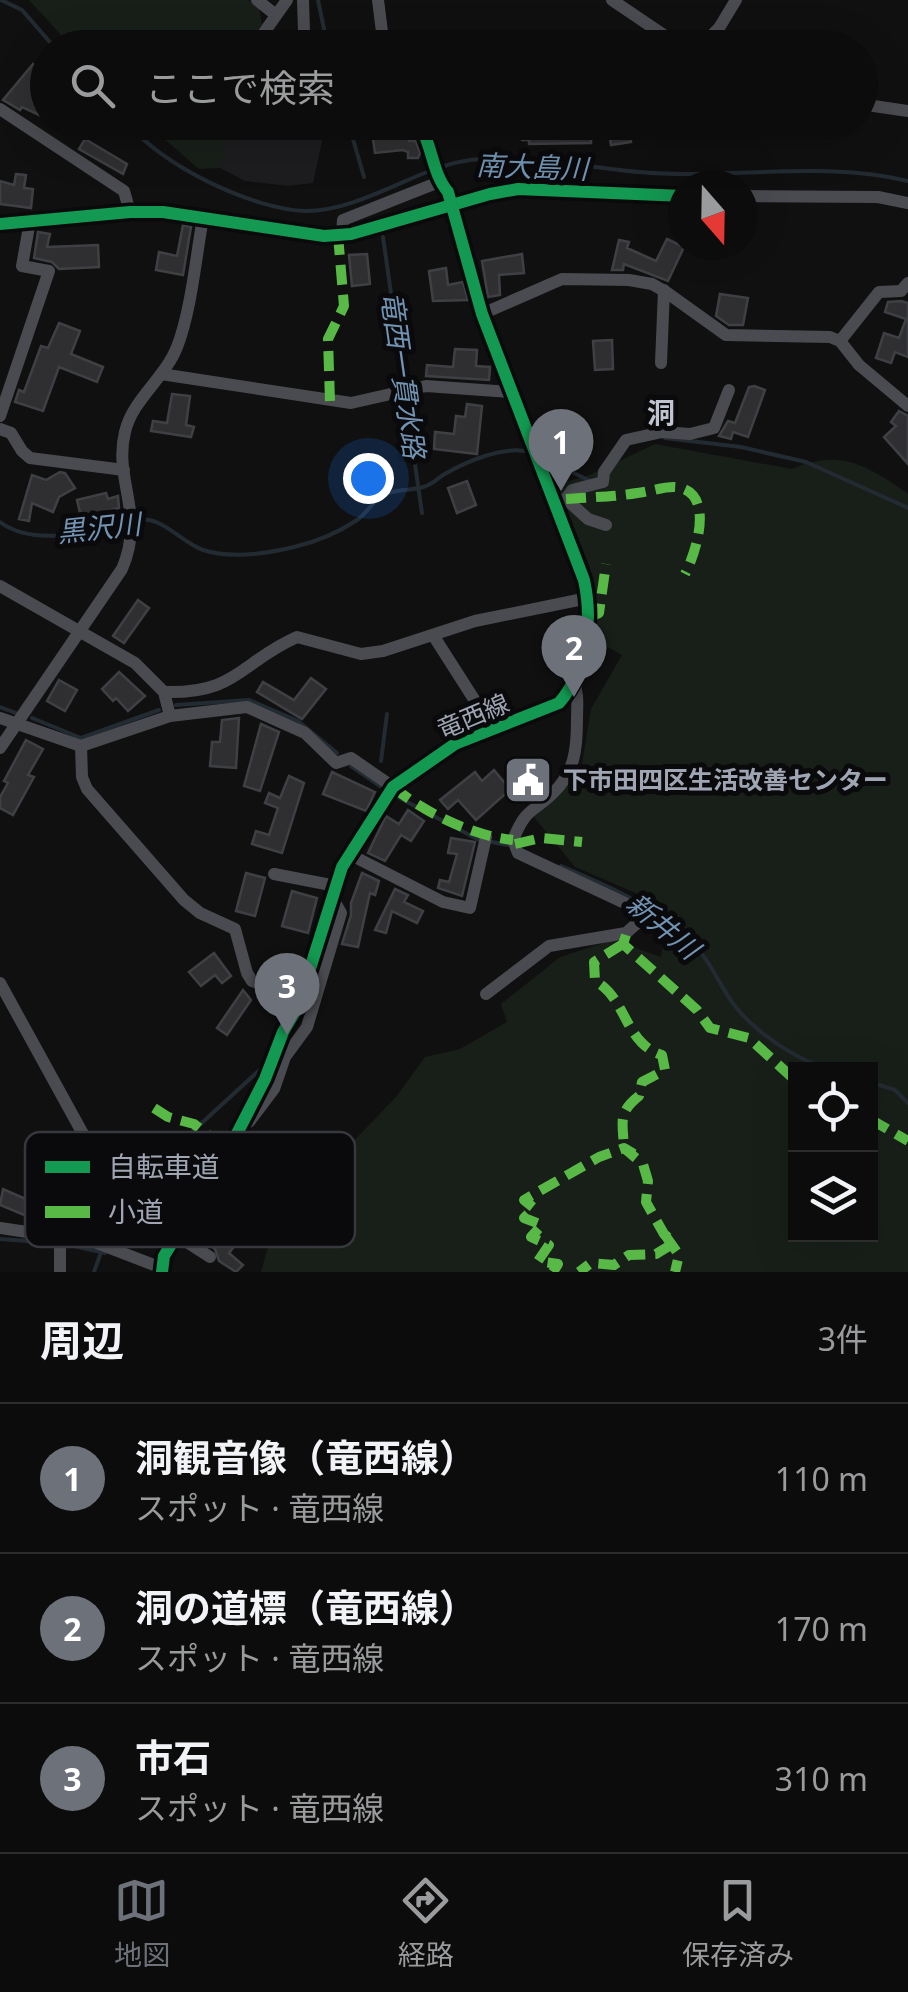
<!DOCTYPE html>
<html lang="ja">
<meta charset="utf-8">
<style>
:root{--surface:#0c0c0c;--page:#1a1a1a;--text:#f1f3f6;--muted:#9a9b9d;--line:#2c2c2d;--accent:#6d717a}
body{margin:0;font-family:"Noto Sans","Noto Sans JP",sans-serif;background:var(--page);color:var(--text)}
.controls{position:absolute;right:30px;bottom:30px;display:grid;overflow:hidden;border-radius:0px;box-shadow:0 10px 40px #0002}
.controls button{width:90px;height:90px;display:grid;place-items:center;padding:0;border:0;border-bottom:2px solid var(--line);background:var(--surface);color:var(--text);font:50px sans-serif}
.compass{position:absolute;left:668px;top:170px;width:90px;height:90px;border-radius:50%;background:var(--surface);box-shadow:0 10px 40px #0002;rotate:160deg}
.you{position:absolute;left:368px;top:478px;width:35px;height:35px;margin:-25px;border:8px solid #fff;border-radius:50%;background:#1a73e8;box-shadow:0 0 0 15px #1a73e833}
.badge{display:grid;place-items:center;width:65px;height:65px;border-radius:50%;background:var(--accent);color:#fff;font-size:32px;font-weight:700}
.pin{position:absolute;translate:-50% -82px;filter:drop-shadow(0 2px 5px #0008)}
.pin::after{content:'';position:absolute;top:52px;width:35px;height:30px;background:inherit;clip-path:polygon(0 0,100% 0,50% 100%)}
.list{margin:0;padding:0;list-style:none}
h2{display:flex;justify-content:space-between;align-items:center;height:130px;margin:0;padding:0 40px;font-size:42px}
h2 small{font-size:32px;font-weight:400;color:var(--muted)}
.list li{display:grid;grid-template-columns:65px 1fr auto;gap:30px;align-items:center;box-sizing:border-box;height:150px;padding:0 40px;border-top:2px solid var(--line)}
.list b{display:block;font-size:38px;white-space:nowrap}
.list p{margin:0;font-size:32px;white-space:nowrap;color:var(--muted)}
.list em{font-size:32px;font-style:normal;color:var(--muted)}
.icon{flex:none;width:55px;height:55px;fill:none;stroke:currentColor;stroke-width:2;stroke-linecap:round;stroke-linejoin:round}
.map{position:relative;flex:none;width:908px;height:1272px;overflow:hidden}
.search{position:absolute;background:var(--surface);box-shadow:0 10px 40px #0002;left:30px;right:30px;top:30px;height:110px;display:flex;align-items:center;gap:25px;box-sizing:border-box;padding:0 35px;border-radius:55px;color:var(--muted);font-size:38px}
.sheet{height:580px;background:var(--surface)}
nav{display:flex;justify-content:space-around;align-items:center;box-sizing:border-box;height:140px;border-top:2px solid var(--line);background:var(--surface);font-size:28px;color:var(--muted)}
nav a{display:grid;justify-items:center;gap:5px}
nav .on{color:var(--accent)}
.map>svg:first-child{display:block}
.built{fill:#1d1d1f}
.green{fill:#181f19;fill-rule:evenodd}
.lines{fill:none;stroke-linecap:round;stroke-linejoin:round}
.stream{stroke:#232b32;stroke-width:4}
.building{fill:#2f2f31;stroke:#3e4044;stroke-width:2.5}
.minor{stroke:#4a4b50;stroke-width:12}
.quiet{stroke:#58b947;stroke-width:10;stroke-dasharray:20 10;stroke-linecap:butt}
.cycleway-casing{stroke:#0a0a0c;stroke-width:19}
.cycleway{stroke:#139951;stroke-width:12}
.labels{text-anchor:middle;stroke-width:10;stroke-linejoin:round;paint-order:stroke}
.street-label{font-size:25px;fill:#9fa5b3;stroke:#0a0a0c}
.poi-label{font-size:25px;font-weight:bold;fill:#9fa5b3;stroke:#0a0a0c;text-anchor:start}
.water-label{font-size:28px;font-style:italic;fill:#7293b2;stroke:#0a0a0c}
.neighbourhood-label{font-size:28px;font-weight:bold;fill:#c0c4cf;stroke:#0a0a0c}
.key{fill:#0a0a0c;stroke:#37383e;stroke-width:2.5}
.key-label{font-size:28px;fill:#9fa5b3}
</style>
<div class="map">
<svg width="908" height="1272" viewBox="0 0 908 1272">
<rect width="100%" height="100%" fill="#101010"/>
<!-- built -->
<path class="built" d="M164,123H326L313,183L288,186L245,181L220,168Z"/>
<!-- green -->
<g class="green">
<path d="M29,0H248L259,8L262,24L245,47H72Z"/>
<path d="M146,123H231L220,168L199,169Z"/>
<path d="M655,444L792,469C841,448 868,466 908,494V1272H261L270,1239L291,1247L305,1224L300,1204L311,1185L396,1097L425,1057L460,1049L507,1022L501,1004L560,957L613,940L661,957L666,915L645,897L575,867L534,817L581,770L591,709L622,655L596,641L590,568L557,484L585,477ZM796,1070H870V1234H796Z"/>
</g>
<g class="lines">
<!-- stream -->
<g class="stream">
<path d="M1,0L22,10L55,48"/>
<path d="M318,0L328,48"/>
<path d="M128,122C157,164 254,210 306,211C348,211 393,185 432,170"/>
<path d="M348,122L364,177"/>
<path d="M441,167C502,146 576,167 639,172C729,180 819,160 908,181"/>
<path d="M383,237L404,385"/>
<path d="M405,395L422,513"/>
<path d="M665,438L741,447L806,462L908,508"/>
<path d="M544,458L588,480"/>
<path d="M135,520C161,514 180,542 203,550C231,559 265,554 294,547C316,542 339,532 357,520C366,514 371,504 379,498C391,489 409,491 423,487C431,485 436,480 443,475C465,462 504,445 530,452"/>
<path d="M0,522C34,547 89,532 126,522"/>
<path d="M176,705L249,700L298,721L337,753"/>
<path d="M0,707L16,713"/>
<path d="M32,718L81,738L159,710"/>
<path d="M381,761L387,714"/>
<path d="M351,766L383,788"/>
<path d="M396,796L477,839L507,845"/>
<path d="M561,866C611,887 660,908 697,948C713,965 721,989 735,1006C758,1035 795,1058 829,1070"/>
<path d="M339,901L343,887"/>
<path d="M870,1082L895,1090L908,1103"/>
<path d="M0,1239L56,1243"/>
<path d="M105,1240L118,1205L132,1187L264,1066"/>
<path d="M70,1245L105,1253"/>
<path d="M94,1272L100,1255"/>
</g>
</g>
<!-- building -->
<g class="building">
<path d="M33,64L48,78V119L22,107L20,110L3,100Z"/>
<path d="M394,122H404V127H409V141H416L420,153L418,158H408V152L403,150L375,153L373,139L394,137Z"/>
<path d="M628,123L629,127L653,124L655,134L630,137L631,142L611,145L609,133L620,131L619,125Z"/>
<path d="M537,127L538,133H591V143L529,144V140H522L521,129Z"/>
<path d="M85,139L127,164L123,174L79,149Z"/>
<path d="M16,174L26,175L24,188L33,189L31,208L0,204V181L14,185Z"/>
<path d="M183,225L191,227L183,275L156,270L159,252L177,256Z"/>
<path d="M38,232L50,234L47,247L98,245L99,267L59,269L52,262L34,258Z"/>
<path d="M667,239L684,247L668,281L624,264L623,270H612L619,240L629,242L627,248L656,261Z"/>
<path d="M367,254L370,284L352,286L349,255Z"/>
<path d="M522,254L524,273L499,275L500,295L488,297L482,261Z"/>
<path d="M446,268L448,285L463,282L468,300L433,301L429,271Z"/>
<path d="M720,294L748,298L743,325H729L716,316Z"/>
<path d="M901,301L908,303V357L895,352L891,363L876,358L884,333L899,338L906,319L885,312L888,302Z"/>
<path d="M59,323L80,331L71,354L103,367L97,382L59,367L43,411L15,402L19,390L24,392L41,346L48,348Z"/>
<path d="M612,340L613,369L595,370L593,341Z"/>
<path d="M455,349L477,350L476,366L490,367L489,380L426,376L427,365L453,367Z"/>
<path d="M754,386L765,390L748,437L733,432L731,439L719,436L728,421L735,423L749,387Z"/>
<path d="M172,394L190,396L186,425L194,427L191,437L151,431L153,421L167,423Z"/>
<path d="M467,404L482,406L477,454L434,449L435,432L454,434L456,416L465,417Z"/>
<path d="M899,411L908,416V464L884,437L896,426L891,422Z"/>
<path d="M60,472L65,473L75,488L59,497L53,512L32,503L29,521L19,519L32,475L46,480Z"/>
<path d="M467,481L476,505L457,513L448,488Z"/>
<path d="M106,493L108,499L118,496L119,508L81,517L77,500Z"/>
<path d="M138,600L149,608L124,643L113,636Z"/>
<path d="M119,672L145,696L128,711L116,698L113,701L102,689Z"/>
<path d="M311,678L326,689L302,719L257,692L263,682L294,700Z"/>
<path d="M59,680L77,690L65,711L47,701Z"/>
<path d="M239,718L236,768L210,766L212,742H220L222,720Z"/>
<path d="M261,724L279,732L260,791L244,786Z"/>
<path d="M26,740L43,749L28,775L34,777L13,815L0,808V797L8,783L4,781Z"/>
<path d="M539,765L546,780L517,794L514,786L476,820L458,800L448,809L440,800L475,772L482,781L494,770L504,782Z"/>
<path d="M332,772L375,792L366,811L323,794Z"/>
<path d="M289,776L304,783L282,853L252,844L256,831L269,835L278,808L265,803L269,793L280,798Z"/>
<path d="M408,810L424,821L411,841L401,835L385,861L368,853L386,816L399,824Z"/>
<path d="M451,838L475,842L462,896L438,888L440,880L449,882L457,854L448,853Z"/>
<path d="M246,873L265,878L255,916L236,911Z"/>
<path d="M362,873L379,881L375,895L370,893L358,947L342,944L351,915V903Z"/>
<path d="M395,889L408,895L404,902L423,911L417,923L392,911L386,933L375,930Z"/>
<path d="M292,891L317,898L308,933L282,926Z"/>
<path d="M214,953L231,976L222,983L215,975L201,986L189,972Z"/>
<path d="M243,990L251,1000L227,1035L217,1028Z"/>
<path d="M37,1180L63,1192L48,1225L0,1205L3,1189L28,1200Z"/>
<path d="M206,1206L245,1232L229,1253L243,1265L236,1272L219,1261L215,1249L190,1232Z"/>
</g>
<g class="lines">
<!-- minor -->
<g class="minor">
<path d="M257,0L276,15"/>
<path d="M303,0L304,31"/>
<path d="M378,0L384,48"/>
<path d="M612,0L683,48"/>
<path d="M253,48L287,0"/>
<path d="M699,48L719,28L736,0"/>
<path d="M860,104L908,111"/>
<path d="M0,109L124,191L130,212"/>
<path d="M422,130L448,122"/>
<path d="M743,196L878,197L908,203"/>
<path d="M0,224L130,212H163L324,236L351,234L490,194L518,189L683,196"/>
<path d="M342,235L343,220L439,182"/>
<path d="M482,314L562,279L629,280L652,284L666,292L726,335L830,337L840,341L859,365L908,406"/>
<path d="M840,341L879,292L901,291L908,283"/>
<path d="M661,363L664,290"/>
<path d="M161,374L351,403L426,386L510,392"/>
<path d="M0,416L49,271L22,266L30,221"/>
<path d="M0,429L11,433L22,451L30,458L124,470"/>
<path d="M566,499L588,519L606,525"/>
<path d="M556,500L566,499L572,490L603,482L604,472L626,440L662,432L690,434L714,428L729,390"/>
<path d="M0,586L135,663L164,692L170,716"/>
<path d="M433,635L493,729"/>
<path d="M164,692C237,694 239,663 297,637L361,654L383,651L475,621L588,598"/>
<path d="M0,718L81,746L170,716L247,707L305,733L336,763L351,758L393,787"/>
<path d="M81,746L82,777L87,789L184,900L200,913L235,929L247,973L252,981L302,998"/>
<path d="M0,748L122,569C146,513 113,480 125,432C132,400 165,378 177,347C191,312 196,256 203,218"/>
<path d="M349,854L443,902L470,908L486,837"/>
<path d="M274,874L336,886"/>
<path d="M0,983L110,1183L109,1199L94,1242"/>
<path d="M486,994L549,946L626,933L644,917V912L518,853L513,840C526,807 532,814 553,793C575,772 577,748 577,720C577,705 579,694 573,681"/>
<path d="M249,1122L274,1089L285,1057L307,1027L341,913L332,897"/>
<path d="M0,1228L94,1242L162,1268"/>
<path d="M176,1235L210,1257"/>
<path d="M60,1272V1235"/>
<path d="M162,1272L164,1256L228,1151L265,1079L283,1032L298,1007L342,867L393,787L455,744L559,703C587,671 593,621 584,580L482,314L448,192C431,172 433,143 417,122"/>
</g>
<!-- quiet -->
<g class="quiet">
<path d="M330,401L328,339L344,306L338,235"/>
<path d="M566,499C590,497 614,497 637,493C649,492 664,486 676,487C716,492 696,553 685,574"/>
<path d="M589,617L599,613L606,564"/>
<path d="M393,787C425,813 473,836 513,840"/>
<path d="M515,844L541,838L582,842"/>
<path d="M626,935L623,944L697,1010L710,1028L749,1038L796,1081"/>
<path d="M623,944L594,962L595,981C627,998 624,1043 662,1055L665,1070L642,1082L639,1096C617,1113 623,1123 624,1148L634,1154"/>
<path d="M154,1108L168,1117L194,1124L228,1151"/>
<path d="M870,1119L908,1141"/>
<path d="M665,1235L679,1255L675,1272"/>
<path d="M553,1272L558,1264L538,1261L549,1245L531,1237L542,1225L524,1218L534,1208L524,1200L599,1157L624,1148L643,1164L648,1181L646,1202L664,1234L674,1243L656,1254L629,1255L614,1265L591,1263L579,1272"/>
</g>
<!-- cycleway casing -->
<g class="cycleway-casing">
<g id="cycleway">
<path d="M0,224L130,212H163L324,236L351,234L490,194L518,189L683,196"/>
<path d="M162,1272L164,1256L228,1151L265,1079L283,1032L298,1007L342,867L393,787L455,744L559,703C587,671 593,621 584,580L482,314L448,192C431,172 433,143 417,122"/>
</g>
</g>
<!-- cycleway -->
<use href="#cycleway" class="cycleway"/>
</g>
<!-- icons -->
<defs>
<g id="civic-square" transform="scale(2.5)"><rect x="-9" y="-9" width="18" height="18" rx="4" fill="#6d717a" stroke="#0a0a0c"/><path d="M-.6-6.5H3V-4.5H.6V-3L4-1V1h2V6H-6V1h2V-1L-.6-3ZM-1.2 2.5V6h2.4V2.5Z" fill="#fff"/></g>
</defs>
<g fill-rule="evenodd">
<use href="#civic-square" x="528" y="780"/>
</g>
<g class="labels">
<!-- street labels -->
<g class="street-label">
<text transform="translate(473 716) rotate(-23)" y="9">竜西線</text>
</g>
<!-- poi labels -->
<g class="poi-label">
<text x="563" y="789">下市田四区生活改善センター</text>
</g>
<!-- water labels -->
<g class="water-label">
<text transform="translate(532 167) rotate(2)" y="10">南大島川</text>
<text transform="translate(403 375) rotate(82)" y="10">竜西一貫水路</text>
<text transform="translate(99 528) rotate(-6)" y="10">黒沢川</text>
<text transform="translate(663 926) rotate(40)" y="10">新井川</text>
</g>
<!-- neighbourhood labels -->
<g class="neighbourhood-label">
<text x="661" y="423">洞</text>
</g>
</g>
<!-- legend -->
<rect x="25" y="1132" width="330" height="115" rx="15" class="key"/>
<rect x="45" y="1161" width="45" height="12" fill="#139951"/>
<rect x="45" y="1206" width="45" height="12" fill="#58b947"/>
<g class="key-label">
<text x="108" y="1177">自転車道</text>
<text x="108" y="1222">小道</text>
</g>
</svg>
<div class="controls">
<button><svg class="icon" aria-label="locate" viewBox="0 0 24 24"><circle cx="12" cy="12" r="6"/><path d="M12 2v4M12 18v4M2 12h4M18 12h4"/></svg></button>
<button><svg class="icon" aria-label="layers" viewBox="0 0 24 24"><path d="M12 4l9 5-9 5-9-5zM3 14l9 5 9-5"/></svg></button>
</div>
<svg class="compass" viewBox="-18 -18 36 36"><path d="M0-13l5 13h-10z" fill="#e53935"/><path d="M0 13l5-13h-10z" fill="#9a9b9d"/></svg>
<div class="you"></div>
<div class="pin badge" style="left:561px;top:491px">1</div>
<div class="pin badge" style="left:574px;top:697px">2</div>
<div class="pin badge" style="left:287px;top:1035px">3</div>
<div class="search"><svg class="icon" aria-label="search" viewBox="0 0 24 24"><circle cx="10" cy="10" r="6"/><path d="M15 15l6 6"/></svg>ここで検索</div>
</div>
<section class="sheet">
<h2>周辺<small>3件</small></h2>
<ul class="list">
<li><span class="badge">1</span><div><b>洞観音像（竜西線）</b><p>スポット · 竜西線</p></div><em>110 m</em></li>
<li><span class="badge">2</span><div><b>洞の道標（竜西線）</b><p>スポット · 竜西線</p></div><em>170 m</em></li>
<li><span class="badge">3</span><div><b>市石</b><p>スポット · 竜西線</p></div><em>310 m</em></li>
</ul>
</section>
<nav>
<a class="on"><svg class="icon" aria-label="map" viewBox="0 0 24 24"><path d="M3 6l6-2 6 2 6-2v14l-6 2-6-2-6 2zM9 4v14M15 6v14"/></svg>地図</a>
<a><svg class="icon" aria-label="directions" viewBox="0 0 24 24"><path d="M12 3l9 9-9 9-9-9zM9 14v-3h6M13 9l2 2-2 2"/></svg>経路</a>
<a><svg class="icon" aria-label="saved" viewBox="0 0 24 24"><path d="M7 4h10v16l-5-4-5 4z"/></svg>保存済み</a>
</nav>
